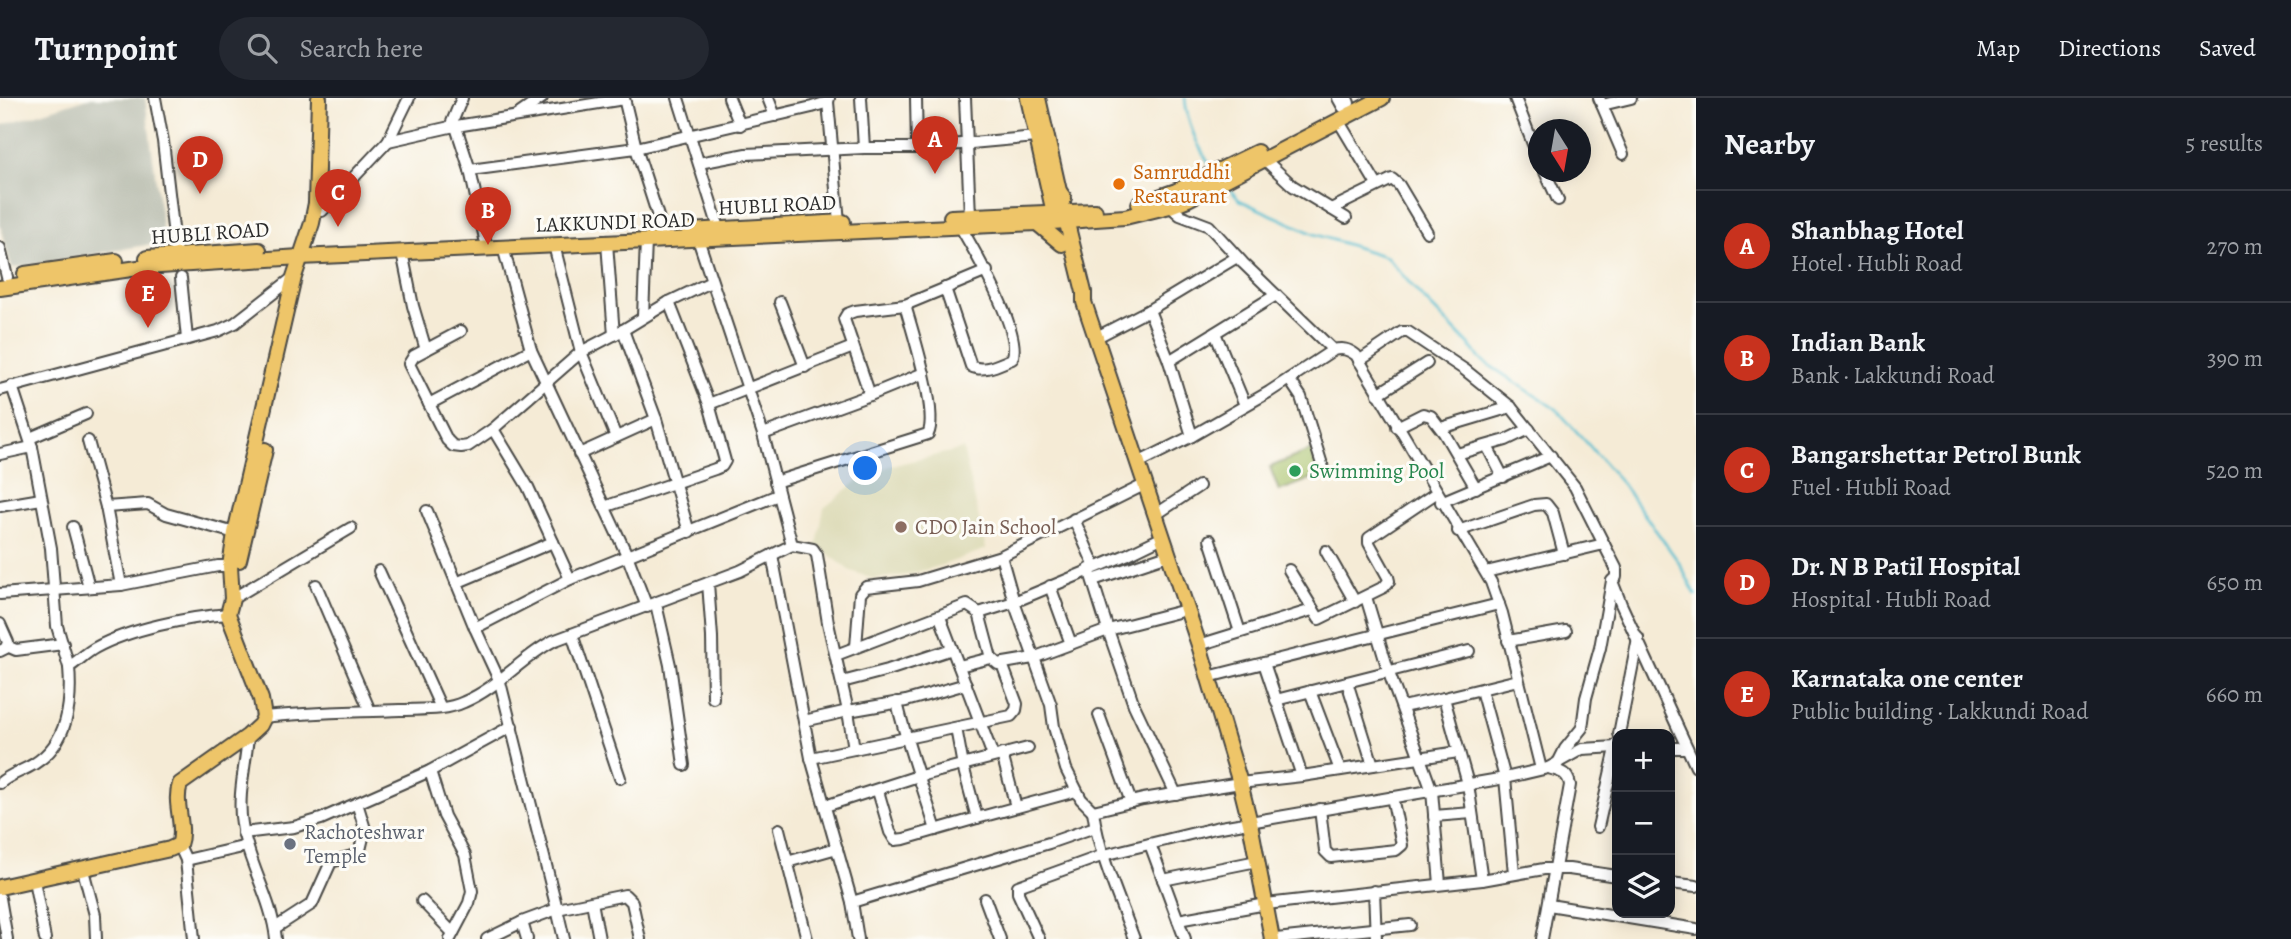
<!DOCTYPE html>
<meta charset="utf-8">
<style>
:root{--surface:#171b24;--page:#242831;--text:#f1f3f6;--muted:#9ea1a6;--line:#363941;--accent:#c8321e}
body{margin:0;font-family:Alegreya,serif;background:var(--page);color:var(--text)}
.controls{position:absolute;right:21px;bottom:21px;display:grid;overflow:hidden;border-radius:14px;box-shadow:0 4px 18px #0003}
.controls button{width:63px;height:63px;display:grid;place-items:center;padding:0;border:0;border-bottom:2px solid var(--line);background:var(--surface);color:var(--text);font:35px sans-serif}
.compass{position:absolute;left:1528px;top:21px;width:63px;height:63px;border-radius:50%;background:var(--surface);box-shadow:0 4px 18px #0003;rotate:169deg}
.you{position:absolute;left:866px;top:371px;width:24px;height:24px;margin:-18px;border:5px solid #fff;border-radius:50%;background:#1a73e8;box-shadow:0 0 0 10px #1a73e833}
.badge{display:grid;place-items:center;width:46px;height:46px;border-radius:50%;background:var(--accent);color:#fff;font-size:23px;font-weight:700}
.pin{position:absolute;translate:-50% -58px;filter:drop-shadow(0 2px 4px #0008)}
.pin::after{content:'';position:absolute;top:37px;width:24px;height:21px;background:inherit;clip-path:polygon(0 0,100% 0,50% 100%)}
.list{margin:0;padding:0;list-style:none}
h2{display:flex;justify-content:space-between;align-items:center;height:91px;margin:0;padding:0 28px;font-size:30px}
h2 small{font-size:23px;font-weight:400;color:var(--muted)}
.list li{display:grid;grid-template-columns:46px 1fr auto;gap:21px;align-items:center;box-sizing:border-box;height:112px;padding:0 28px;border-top:2px solid var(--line)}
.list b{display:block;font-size:26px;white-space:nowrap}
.list p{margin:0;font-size:23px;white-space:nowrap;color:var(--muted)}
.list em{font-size:23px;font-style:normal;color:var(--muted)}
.icon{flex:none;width:38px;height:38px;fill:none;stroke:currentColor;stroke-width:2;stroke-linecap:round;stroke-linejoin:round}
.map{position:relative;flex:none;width:1696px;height:841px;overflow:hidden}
header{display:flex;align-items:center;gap:42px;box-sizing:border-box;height:98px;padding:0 35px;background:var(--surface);border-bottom:2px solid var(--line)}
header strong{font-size:33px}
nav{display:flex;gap:38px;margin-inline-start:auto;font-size:24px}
.search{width:490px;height:63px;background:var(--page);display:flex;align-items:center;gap:18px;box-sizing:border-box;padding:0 24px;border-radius:38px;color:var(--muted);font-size:26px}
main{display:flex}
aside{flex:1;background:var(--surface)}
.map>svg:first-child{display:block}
.built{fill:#dfddbb}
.industrial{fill:#c3c6b9}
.green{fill:#a4bf65;stroke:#687548;stroke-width:2}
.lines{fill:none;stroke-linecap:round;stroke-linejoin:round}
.stream{stroke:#53bdd0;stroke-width:2.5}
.minor-casing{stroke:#494845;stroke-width:14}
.major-casing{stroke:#494845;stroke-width:18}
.minor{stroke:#fff;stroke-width:10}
.major{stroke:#eec569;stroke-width:14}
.food-dot{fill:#e8710a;stroke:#fdfcf7;stroke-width:2.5}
.leisure-dot{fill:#2e9e5b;stroke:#fdfcf7;stroke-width:2.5}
.education-dot{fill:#8d6e63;stroke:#fdfcf7;stroke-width:2.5}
.worship-dot{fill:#6b7280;stroke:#fdfcf7;stroke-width:2.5}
.labels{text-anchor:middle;stroke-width:6;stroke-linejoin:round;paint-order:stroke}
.food-label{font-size:21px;fill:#c56008;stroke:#fdfcf7;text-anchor:start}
.street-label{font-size:21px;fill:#2b2b2b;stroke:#fdfcf7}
.leisure-label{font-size:21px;fill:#27864d;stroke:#fdfcf7;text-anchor:start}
.education-label{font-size:21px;fill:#785e54;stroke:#fdfcf7;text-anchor:start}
.worship-label{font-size:21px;fill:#5b616d;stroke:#fdfcf7;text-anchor:start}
</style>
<header>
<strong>Turnpoint</strong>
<div class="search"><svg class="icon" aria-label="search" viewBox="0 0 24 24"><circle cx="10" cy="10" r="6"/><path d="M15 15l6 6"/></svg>Search here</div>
<nav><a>Map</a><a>Directions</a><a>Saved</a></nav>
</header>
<main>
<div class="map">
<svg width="1696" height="841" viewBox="0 0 1696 841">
<rect width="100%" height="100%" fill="#fdfcf7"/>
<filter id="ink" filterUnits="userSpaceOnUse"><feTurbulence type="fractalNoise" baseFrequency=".0143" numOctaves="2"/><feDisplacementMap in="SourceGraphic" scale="14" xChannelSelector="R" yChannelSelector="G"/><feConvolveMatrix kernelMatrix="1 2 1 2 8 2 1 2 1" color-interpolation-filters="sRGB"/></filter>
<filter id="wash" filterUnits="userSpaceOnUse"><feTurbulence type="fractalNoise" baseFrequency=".00686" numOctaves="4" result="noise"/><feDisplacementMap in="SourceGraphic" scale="28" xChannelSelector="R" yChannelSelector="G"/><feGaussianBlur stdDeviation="1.57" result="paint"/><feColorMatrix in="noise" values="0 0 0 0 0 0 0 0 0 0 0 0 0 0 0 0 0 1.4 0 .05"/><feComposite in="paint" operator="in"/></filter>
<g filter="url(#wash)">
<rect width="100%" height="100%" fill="#f5ebd6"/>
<!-- built -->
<path class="built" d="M963,351L986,451L943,467L906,477L873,481L849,472L817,447L824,410L863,379L890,368Z"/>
<!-- industrial -->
<path class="industrial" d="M88,0H145L164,144L12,170L0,127V28Z"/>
<!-- green -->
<path class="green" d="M1311,352L1319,378L1279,393L1270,369Z"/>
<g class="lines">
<!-- stream -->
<g class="stream">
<path d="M1185,0C1187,25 1198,51 1213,70"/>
<path d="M1226,86L1239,102L1314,136L1387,159L1419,196L1474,252L1480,261L1557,312L1587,345L1623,387L1678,463L1696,497"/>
</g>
</g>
</g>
<g filter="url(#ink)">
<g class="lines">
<!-- minor casing -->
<g class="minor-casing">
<g id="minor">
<path d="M155,0L163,43L176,156"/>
<path d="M624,0L636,50L663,134"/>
<path d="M678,0L719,130"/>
<path d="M729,0L740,27"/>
<path d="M768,0L775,18"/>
<path d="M861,0L864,50"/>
<path d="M916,0L917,50"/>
<path d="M965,0L970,118"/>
<path d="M1338,0L1343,9"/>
<path d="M1347,0L1349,5"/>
<path d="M1515,0L1538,59"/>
<path d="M1599,0L1623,56"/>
<path d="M828,4L839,124"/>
<path d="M1602,7L1631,0"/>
<path d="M516,18L542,0"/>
<path d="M1338,22L1377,87"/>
<path d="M450,29L462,0"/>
<path d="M456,29L470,72L485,141"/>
<path d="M388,43L450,29L624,1"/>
<path d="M1264,61L1293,88L1346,120"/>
<path d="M699,65L746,56L864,50H917L1036,39"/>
<path d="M470,72L636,50L812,9L828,4L829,0"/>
<path d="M1545,74L1558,102"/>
<path d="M1170,108L1180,117L1209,128L1243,165L1333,252"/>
<path d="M1331,111L1392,81L1399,87L1427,134"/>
<path d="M322,113L388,43L409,0"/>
<path d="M698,141L763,336L792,447"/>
<path d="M607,145L614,237"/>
<path d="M554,147L581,254L616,339"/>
<path d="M503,149L531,252L627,457L647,509"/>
<path d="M0,150L7,179"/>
<path d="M402,154L413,208L426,252"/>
<path d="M181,180L187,241"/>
<path d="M945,190L971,268C984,275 999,266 1012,261C1024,237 974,152 960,128"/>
<path d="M780,204L805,269"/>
<path d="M1149,212L1169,263L1192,338"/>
<path d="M643,218L646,143"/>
<path d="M623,232L656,321L689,434"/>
<path d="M461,233L414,258L409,266L447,342L453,348L461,349L468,348L493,331L581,254L623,232L669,204L711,184"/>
<path d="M1215,235L1245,307"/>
<path d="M1095,240L1149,212L1237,159"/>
<path d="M1169,263L1276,197"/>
<path d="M1359,263L1402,234H1408L1465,272L1511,309L1575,389L1616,470V479L1612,483L1621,506L1696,669"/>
<path d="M1289,281L1301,299L1324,373"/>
<path d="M12,288L32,349L51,450L57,528L69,569"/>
<path d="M0,292L218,233L235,225L294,179"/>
<path d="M1378,296L1427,265"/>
<path d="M870,297L844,221L847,216L855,213L905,207"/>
<path d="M429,306L531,252"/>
<path d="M709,306L853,249"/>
<path d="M1397,329L1423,316L1431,318L1444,335L1476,390"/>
<path d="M1441,330L1511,309"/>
<path d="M493,331L528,389L570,481"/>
<path d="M763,336L870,297L924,275"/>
<path d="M30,340L86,316"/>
<path d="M88,343L106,409L121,487"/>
<path d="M1487,348L1503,379"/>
<path d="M0,356L32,349"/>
<path d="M579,356L656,321"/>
<path d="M1457,356L1506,342L1529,331"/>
<path d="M1138,365L1192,338L1269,294L1333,252C1343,250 1348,251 1356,257L1491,484L1502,515L1541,671"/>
<path d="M775,384L928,336C939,315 912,232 905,207L987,173"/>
<path d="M1441,404L1551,358"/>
<path d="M0,408L41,401"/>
<path d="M106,409L148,406L166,416L235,435"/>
<path d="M604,409L715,371L722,368L725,363L709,306L669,204"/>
<path d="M427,413L475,530L500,584L557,811L625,797L632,804L640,841"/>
<path d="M1155,417L1199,388"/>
<path d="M1074,421L1095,469"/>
<path d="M73,429L89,489"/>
<path d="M1458,433L1534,407L1546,406L1553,415L1564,456"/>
<path d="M1163,439L1126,457L1014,504L1051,607L1054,629L1066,671L1081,701L1093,713L1143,701L1240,685L1302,678L1458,654"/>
<path d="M1210,442L1240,534"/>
<path d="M1326,453L1355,504"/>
<path d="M772,457L811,660L852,804L858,841"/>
<path d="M1089,471L1108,532L1186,512"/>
<path d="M1289,472L1319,521L1384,489L1389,483L1388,479L1369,445V440L1436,395"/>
<path d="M379,473L441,610"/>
<path d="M1486,474L1604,446"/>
<path d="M1093,482L1168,457"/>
<path d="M456,485L553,444"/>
<path d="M708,485L712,539L713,600"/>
<path d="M316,487L370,613"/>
<path d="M1050,488L1071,546"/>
<path d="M0,496L121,487L218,468H230"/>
<path d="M1366,499L1389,575L1432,693L1440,786"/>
<path d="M232,501L351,430"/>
<path d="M656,506L670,567L684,667"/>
<path d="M979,515L1014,504L1001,458"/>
<path d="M940,519L993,658"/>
<path d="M0,526L8,544L6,550L0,553"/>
<path d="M475,530L570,481L778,397"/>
<path d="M572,536L620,680"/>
<path d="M1508,543L1566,533"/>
<path d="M1199,547L1312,512"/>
<path d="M7,548L16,552L63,546"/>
<path d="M856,549L860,496L866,489L918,483L1001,458L1146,386"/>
<path d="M836,557L967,507L979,515L991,560L998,566L1033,560L1108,532L1134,607L1176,696"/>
<path d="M1264,565L1302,678"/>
<path d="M959,568L991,560"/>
<path d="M1208,579L1499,506"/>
<path d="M842,584L888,572L952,551"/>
<path d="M1347,584L1373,667"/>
<path d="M1481,592L1505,680L1514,775"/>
<path d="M1310,593L1340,672"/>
<path d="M1276,602L1469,553"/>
<path d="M897,604C907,648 923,689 936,732"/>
<path d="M1402,609L1444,600"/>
<path d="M1099,617L1131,704"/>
<path d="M264,619C309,614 354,614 400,612C421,611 445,613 464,604C499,589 521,560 553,543L740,473L792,447L813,451L817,457L828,525L848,613L906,603L966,586"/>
<path d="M804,623L848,613L854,651L1011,618L1016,612L1017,606L1002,566"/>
<path d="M1619,636L1638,540"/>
<path d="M248,638C246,666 237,698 242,726C248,766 272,801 276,841"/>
<path d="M1670,650H1687"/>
<path d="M1002,656L1016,709"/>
<path d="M811,660L854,651"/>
<path d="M1557,667L1565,651L1582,630L1586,600L1600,550L1612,483"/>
<path d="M430,673L444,718L465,757L472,793L469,805L450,841"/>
<path d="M0,685C10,676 23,673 34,666C68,645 72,606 69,569C78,563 86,555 95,550C129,531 189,519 228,516"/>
<path d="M878,693L890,734L895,742L904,741L977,720L963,668L956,630"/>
<path d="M825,708L912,680L1028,650"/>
<path d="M1320,711L1325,753L1331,759L1396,752L1402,747L1392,699"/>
<path d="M1093,713C1099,757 1119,800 1134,841"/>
<path d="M1434,718L1472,715"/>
<path d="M977,720L1076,693"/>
<path d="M1598,729L1617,646"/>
<path d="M779,731L807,841"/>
<path d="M243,735L294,729L321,721L430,673L512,628"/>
<path d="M1150,746L1185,841"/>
<path d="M179,747L186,762L194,841"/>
<path d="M186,762L247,748"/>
<path d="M787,764L837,750"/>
<path d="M83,772L95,817L96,841"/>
<path d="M34,782L45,841"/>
<path d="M1163,782L1257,763"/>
<path d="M1482,782L1468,686L1444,600L1518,582"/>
<path d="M1670,785L1696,788"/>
<path d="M1374,793L1376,841"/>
<path d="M0,800L7,841"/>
<path d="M985,801L1000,841"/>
<path d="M422,803L453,835"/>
<path d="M592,804L599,841"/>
<path d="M852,804L1049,745L1095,729"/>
<path d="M1549,807L1696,831"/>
<path d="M1178,822L1266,806L1482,782L1544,771H1569L1617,778"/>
<path d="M522,824L527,841"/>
<path d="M275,830L312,806L331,764L359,756L365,731L357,705"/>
<path d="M487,841L522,824L557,811L564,841"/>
<path d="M1039,841L1018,795V788L1104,757L1215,730L1505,680L1548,670L1582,651L1617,649"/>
<path d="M1276,841L1410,827"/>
<path d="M1542,841L1570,687C1568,674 1559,673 1548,670"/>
</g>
</g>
<!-- major casing -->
<g class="major-casing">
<g id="major">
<path d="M1028,0L1054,115"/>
<path d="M1038,0L1059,93L1064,100"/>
<path d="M1059,93L1084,194V204L1199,547L1240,685L1250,725L1272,841"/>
<path d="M1139,106L1176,93L1257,54"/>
<path d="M951,119L1095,113"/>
<path d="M1037,125L1062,146"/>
<path d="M689,133L843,124"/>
<path d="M147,160L259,152"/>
<path d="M25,176L116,163"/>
<path d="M0,190L145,169L300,159L1037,125L1125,119L1170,108L1188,101L1382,0"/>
<path d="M239,462L265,352"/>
<path d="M0,789L170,751L179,747C186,728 173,706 180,686L248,638L260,627L264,619L261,601L228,516L232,501L230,468L235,435L294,179L312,125L316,105L319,0"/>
</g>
</g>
<!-- minor -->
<use href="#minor" class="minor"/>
<!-- major -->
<use href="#major" class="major"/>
</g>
</g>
<!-- markers -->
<circle class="food-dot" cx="1119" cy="86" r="7"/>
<circle class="leisure-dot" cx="1295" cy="373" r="7"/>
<circle class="education-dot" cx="901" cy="429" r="7"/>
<circle class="worship-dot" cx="290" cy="746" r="7"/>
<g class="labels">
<!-- food labels -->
<g class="food-label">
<text x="1133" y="81">Samruddhi<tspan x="1133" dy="24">Restaurant</tspan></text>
</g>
<!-- street labels -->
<g class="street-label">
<text transform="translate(777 107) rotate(-3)" y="7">HUBLI ROAD</text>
<text transform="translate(615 124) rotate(-2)" y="7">LAKKUNDI ROAD</text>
<text transform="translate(210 135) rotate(-4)" y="7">HUBLI ROAD</text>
</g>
<!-- leisure labels -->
<g class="leisure-label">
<text x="1309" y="380">Swimming Pool</text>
</g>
<!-- education labels -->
<g class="education-label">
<text x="915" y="436">CDO Jain School</text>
</g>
<!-- worship labels -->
<g class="worship-label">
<text x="304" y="741">Rachoteshwar<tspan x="304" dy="24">Temple</tspan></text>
</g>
</g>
</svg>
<div class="controls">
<button>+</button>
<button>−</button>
<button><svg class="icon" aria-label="layers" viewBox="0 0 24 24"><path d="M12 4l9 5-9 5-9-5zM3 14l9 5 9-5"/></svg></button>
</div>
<svg class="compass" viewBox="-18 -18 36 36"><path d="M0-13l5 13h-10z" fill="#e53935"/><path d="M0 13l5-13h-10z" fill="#9ea1a6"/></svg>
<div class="you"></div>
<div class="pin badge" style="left:935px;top:76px">A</div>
<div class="pin badge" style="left:488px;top:147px">B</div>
<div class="pin badge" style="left:338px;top:129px">C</div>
<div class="pin badge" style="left:200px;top:96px">D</div>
<div class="pin badge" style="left:148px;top:230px">E</div>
</div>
<aside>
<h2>Nearby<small>5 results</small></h2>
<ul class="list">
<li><span class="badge">A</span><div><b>Shanbhag Hotel</b><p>Hotel · Hubli Road</p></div><em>270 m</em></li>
<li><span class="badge">B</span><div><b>Indian Bank</b><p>Bank · Lakkundi Road</p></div><em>390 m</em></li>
<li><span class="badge">C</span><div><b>Bangarshettar Petrol Bunk</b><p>Fuel · Hubli Road</p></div><em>520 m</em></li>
<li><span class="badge">D</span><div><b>Dr. N B Patil Hospital</b><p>Hospital · Hubli Road</p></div><em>650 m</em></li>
<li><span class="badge">E</span><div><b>Karnataka one center</b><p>Public building · Lakkundi Road</p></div><em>660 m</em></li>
</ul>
</aside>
</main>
